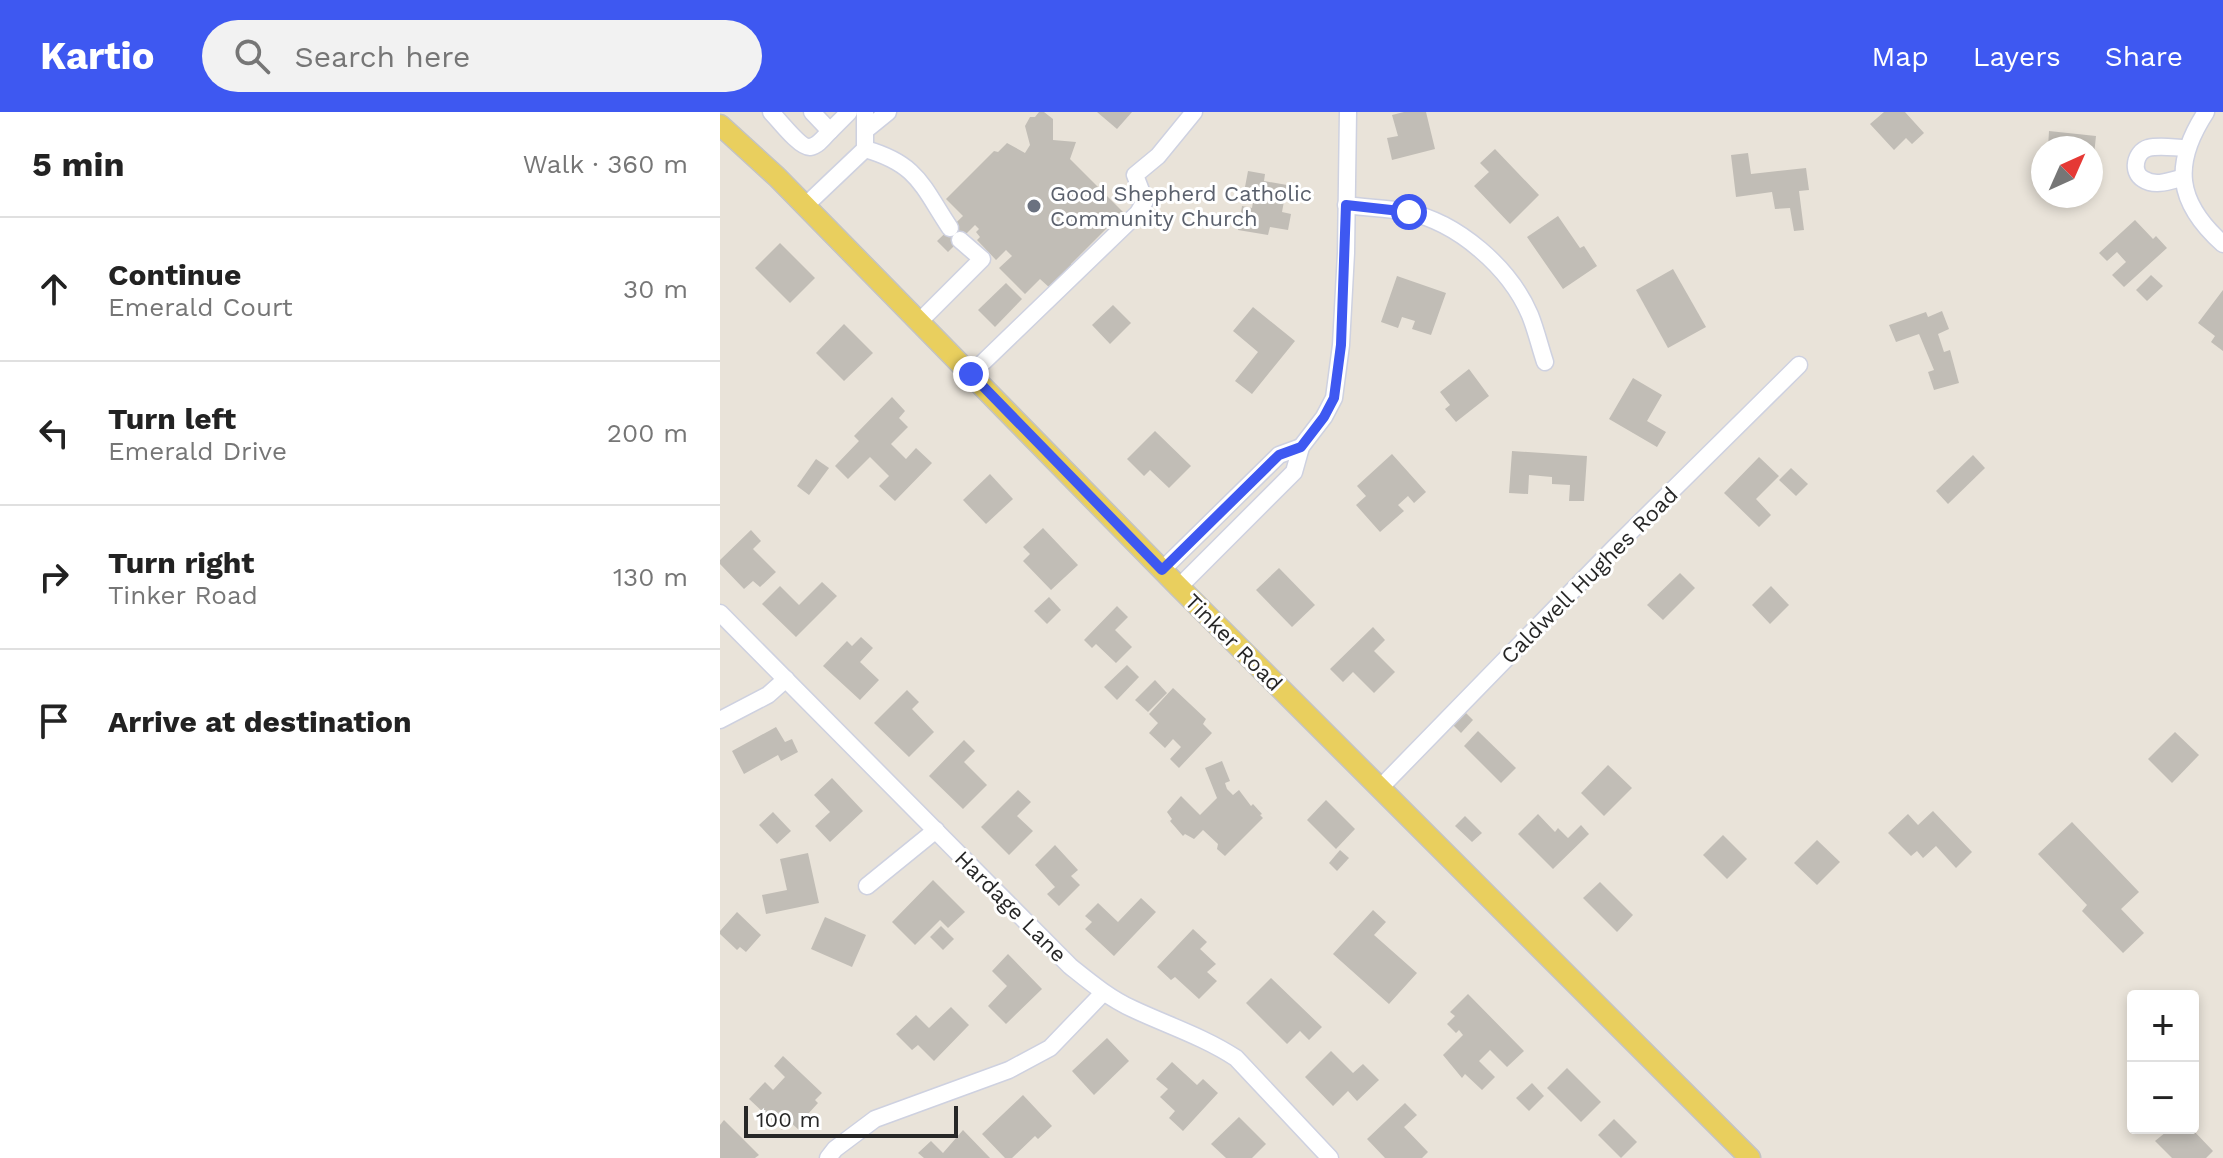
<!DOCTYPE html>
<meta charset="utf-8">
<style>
:root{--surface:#fff;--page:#f2f2f2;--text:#222;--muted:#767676;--line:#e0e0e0;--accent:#3e58f1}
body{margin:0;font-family:"Work Sans",sans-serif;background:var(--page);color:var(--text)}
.controls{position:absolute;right:24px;bottom:24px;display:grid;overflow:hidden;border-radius:8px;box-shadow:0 4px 12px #0003}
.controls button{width:72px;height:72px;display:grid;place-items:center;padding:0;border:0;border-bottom:2px solid var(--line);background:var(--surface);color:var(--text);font:40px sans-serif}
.compass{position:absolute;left:1311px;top:24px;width:72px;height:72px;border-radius:50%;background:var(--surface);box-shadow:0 4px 12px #0003;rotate:45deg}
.scale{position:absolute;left:24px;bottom:20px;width:214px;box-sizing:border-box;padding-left:8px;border:4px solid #272727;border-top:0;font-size:22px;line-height:28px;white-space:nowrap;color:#272727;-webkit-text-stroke:6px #fff;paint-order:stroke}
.stop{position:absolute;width:24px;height:24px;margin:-18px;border:6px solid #3e58f1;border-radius:50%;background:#fff}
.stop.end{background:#3e58f1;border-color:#fff;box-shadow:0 2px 8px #0008}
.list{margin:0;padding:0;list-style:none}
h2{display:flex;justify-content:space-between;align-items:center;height:104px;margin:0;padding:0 32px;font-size:34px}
h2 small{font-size:26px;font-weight:400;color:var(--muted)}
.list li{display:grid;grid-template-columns:52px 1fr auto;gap:24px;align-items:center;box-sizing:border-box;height:144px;padding:0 32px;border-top:2px solid var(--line)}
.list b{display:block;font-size:30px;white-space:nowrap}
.list p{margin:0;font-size:26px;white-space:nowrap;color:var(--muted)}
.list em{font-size:26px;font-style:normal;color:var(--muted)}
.icon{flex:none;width:44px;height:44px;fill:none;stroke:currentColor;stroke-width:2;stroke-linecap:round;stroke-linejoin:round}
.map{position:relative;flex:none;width:1503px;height:1046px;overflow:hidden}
header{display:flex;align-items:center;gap:48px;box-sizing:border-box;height:112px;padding:0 40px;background:var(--accent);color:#fff}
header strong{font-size:38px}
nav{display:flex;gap:44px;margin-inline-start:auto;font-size:28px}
.search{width:560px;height:72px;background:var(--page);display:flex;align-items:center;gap:20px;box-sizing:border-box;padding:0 28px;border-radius:44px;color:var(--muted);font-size:30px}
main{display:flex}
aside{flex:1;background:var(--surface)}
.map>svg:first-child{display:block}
.building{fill:#c1bdb6}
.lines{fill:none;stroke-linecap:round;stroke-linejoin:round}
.minor-casing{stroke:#ced1e0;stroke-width:19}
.major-casing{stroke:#c3c3c3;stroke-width:23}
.minor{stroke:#fff;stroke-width:16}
.major{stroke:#e9cf5e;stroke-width:20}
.route{stroke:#3e58f1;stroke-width:10}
.worship-dot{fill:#6b7280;stroke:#fff;stroke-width:3}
.labels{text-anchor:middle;stroke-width:6;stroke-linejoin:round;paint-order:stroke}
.worship-label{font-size:22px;fill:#5b616d;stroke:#fff;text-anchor:start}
.street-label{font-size:22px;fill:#272727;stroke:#fff}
</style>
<header>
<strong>Kartio</strong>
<div class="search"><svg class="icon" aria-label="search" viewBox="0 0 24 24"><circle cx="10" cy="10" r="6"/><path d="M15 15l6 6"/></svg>Search here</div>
<nav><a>Map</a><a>Layers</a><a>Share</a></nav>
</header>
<main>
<aside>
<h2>5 min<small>Walk · 360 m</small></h2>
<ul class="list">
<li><svg class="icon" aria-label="ahead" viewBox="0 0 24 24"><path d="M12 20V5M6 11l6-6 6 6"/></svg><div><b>Continue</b><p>Emerald Court</p></div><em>30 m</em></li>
<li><svg class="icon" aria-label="left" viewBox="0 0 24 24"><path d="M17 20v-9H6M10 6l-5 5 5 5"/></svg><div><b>Turn left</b><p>Emerald Drive</p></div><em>200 m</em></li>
<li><svg class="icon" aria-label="right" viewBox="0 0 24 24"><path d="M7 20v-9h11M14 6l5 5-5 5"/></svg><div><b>Turn right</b><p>Tinker Road</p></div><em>130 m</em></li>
<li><svg class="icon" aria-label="arrive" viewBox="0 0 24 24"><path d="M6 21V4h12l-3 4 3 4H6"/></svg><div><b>Arrive at destination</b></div></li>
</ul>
</aside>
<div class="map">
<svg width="1503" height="1046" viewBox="0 0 1503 1046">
<rect width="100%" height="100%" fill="#e9e3d9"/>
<!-- building -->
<g class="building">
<path d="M319,0H324L333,7V28L356,30L350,47L403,100L351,152L353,154L331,177L320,167L305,182L279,156L292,144L286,138L276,148L257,128L260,125L256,120L259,117L255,113L228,140L217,129L243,104L226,87L274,39L278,40L287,31L305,41L310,33L305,14L310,5H315Z"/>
<path d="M377,0H412L397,17Z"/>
<path d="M684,0H706L715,37L672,48L667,26L678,24L672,3Z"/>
<path d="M1164,0H1185L1204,21L1192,32L1186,26L1174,38L1150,12Z"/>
<path d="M1329,19L1376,24L1373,52H1371V36H1328Z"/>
<path d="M775,37L819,83L790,112L754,74L769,60L760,51Z"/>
<path d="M1028,41L1031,62L1086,56L1089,78L1079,79L1084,118L1074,119L1070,96L1055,97L1052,80L1016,85L1011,43Z"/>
<path d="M528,59L545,62L544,69L567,73L562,100L571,102L568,118L550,115L548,123L518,118L522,94L532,96L535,77L525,75Z"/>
<path d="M838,104L860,136L864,134L877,154L843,177L807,125Z"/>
<path d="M1415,108L1433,127L1436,124L1447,136L1404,175L1392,163L1406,150L1397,140L1387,149L1379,141Z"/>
<path d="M60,131L95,166L70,191L35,156Z"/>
<path d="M953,157L986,215L948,236L916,178Z"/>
<path d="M1431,163L1443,174L1427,189L1416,178Z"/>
<path d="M677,164L726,181L711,223L692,217L695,209L682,205L678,216L661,210Z"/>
<path d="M286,171L302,187L275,215L258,198Z"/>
<path d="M1503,178V239L1491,230L1495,224L1478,211Z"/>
<path d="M393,193L411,211L390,232L372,213Z"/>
<path d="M533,195L575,229L532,282L515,269L538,240L513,219Z"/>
<path d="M1222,199L1229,217L1218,222L1224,240L1230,238L1239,271L1214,278L1208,260L1214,258L1199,222L1176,230L1169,213L1206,200L1208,205Z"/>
<path d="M124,212L153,241L124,269L96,241Z"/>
<path d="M749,257L769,284L736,310L725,297L730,293L720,280Z"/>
<path d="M913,266L942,283L927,309L946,320L937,335L889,307Z"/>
<path d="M172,285L185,299L179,306L188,315L171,332L186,347L196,336L212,351L175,389L159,374L169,364L150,345L128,367L115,354L139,329L134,324Z"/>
<path d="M435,319L471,354L449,376L430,358L424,364L407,347Z"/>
<path d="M792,339L867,344L864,389H849L850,373L832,372V365L809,363L808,382L789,381Z"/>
<path d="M672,342L706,380L694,391L688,384L678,393L684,399L660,420L636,393L646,384L637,374Z"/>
<path d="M1253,343L1265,356L1228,392L1216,379Z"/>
<path d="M1039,345L1059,364L1036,387L1051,403L1039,415L1004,381Z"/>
<path d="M96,347L109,356L89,383L77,374Z"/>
<path d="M1071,356L1088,372L1076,384L1059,368Z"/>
<path d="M270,362L293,387L266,412L243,388Z"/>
<path d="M323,416L358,453L331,478L303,449L310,442L303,435Z"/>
<path d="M31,418L41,429L33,437L56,460L40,475L33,469L24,477L0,452V448Z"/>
<path d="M559,456L595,493L572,515L536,478Z"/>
<path d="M960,461L975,476L943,508L927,493Z"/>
<path d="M102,470L117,484L76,525L42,492L60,474L79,493Z"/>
<path d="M1051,474L1069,493L1050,512L1032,493Z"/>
<path d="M329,485L341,498L327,512L314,499Z"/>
<path d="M397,494L408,505L395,518L412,535L396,551L376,532L372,536L364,528Z"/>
<path d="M653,515L665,528L654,539L675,560L654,581L633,560L623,570L610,557Z"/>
<path d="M141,525L153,536L140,550L159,568L140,588L103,554L127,529L132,534Z"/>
<path d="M407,553L419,565L397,588L384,575Z"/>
<path d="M435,568L447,581L428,600L415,588Z"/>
<path d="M453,576L486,607L483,612L492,621L459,656L450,647L461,635L453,627L445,636L429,621L438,611L429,602Z"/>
<path d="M187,578L199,590L192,597L214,620L189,645L154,611Z"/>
<path d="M740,595L753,608L741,621L728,608Z"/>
<path d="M56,615L65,630L72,627L78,640L61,649L58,643L24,662L12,639Z"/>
<path d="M758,619L796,656L781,671L744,634Z"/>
<path d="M1455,620L1479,643L1452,671L1428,647Z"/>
<path d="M244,628L255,639L244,650L267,673L243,697L209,664Z"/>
<path d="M502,649L510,669L505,671L507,677L513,683L519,678L531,694L533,692L542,702L540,703L543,706L505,744L497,737L498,732L483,718L474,727L465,722L463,724L450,709L452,707L447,700L461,684L480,703L497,686L485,656Z"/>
<path d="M888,653L912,676L884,704L861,681Z"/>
<path d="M112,666L143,699L110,730L95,714L110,700L94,683Z"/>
<path d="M298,678L311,690L297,704L313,719L289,743L261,715Z"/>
<path d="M606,688L635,717L616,737L587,708Z"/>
<path d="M1213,699L1252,740L1236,756L1216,734L1203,746L1197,739L1191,744L1168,721L1188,702L1198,713Z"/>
<path d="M53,700L71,719L57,732L39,713Z"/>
<path d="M818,702L835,720L838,716L848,726L861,713L869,722L833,757L798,722Z"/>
<path d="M745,704L762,721L752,730L735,714Z"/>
<path d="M1352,710L1419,780L1401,797L1424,821L1403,841L1362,799L1367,793L1318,742Z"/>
<path d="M1003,723L1027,747L1007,767L983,743Z"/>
<path d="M1097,728L1120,750L1097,773L1074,751Z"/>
<path d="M335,733L358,758L351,764L360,773L339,794L327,782L335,775L315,753Z"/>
<path d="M620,738L629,746L617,759L609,751Z"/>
<path d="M88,741L99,791L46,802L42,783L67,778L60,747Z"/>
<path d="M213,768L245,800L228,816L220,808L195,833L172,810Z"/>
<path d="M880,770L913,803L897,820L863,786Z"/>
<path d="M421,786L436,800L394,844L365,817L372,810L365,804L378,791L398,810Z"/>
<path d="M653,798L666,810L654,823L697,861L669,892L613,842Z"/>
<path d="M17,800L41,823L26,840L20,835L17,838L0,822V819Z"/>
<path d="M105,805L146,823L132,855L91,837Z"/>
<path d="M221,814L234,827L223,838L210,825Z"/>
<path d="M473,817L487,830L480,837L496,852L487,860L497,869L479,887L455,865L451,868L437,855Z"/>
<path d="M288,842L322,877L286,912L268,894L287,874L272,859Z"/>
<path d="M551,866L602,915L589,928L580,919L567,932L526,891Z"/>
<path d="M748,882L804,939L787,955L770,938L759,949L775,965L762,978L745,962L742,966L723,943L743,923L739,918L736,921L727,912L735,904L730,900Z"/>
<path d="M231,895L249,913L214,949L198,933L192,938L176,922L196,903L209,916Z"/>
<path d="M387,926L409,949L374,983L352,959Z"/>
<path d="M611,939L633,961L643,952L659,968L637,989L628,979L613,994L585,965Z"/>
<path d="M63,944L102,981L95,988L98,991L88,1002L91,1004L79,1018L70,1010L62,1018L29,987L45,970L53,978L65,965L54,954Z"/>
<path d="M452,950L477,973L483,967L498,981L463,1019L449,1006L455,999L440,985L448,977L436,967Z"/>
<path d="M847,956L881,990L861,1010L827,976Z"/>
<path d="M812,971L824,984L809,999L796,986Z"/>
<path d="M303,983L332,1014L318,1027L315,1024L292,1046H285L262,1022Z"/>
<path d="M685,991L697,1003L684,1015L708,1040L702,1046H665L647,1027Z"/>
<path d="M519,1005L546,1032L532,1046H506L491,1032Z"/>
<path d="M894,1007L917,1030L901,1046L878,1023Z"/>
<path d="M4,1008L39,1043L35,1046H0V1013Z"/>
<path d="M1442,1016H1471L1493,1039L1486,1046H1452L1435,1029L1446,1020Z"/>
<path d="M243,1018L270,1046H204L198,1041L211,1029L223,1041Z"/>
</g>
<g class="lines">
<!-- minor casing -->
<g class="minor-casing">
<g id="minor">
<path d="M51,0C58,7 80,36 90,35C98,34 105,24 110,19"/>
<path d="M92,0L110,19L129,0"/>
<path d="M1486,0C1452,52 1456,90 1503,132"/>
<path d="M147,17L168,0"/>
<path d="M145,37C198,52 202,74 230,116"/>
<path d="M1461,66C1450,69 1435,75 1423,67C1411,60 1415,40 1428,36C1440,33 1455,36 1467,36"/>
<path d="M626,93C646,96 667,96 687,100C738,110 790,156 810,203C816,218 820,235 825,250"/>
<path d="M85,94L145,37V0"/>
<path d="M199,210L262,147L240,128"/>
<path d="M251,262L418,101L425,89L415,63L438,44L474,0"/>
<path d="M442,458L559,343L581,335"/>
<path d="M459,475L574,360L581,335L604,305L614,286L621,233L626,141L628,0"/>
<path d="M0,501L350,854C370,870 389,886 413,897C447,913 484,925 516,946L610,1046"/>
<path d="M0,608L48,583L66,567"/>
<path d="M661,675L896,434L1079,253"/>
<path d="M147,774L216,718"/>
<path d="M108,1046L115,1037L155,1007L289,958L330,936L383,881"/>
</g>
</g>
<!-- major casing -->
<g class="major-casing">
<path id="major" d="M0,13L57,65L459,475L1030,1046"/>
</g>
<!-- minor -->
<use href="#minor" class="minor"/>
<!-- major -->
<use href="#major" class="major"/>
</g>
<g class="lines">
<!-- route -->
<path class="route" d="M251,262L442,458L559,343L581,335L604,305L614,286L621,233L626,93L689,100"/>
</g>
<!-- markers -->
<circle class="worship-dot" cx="314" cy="94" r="8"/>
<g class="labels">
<!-- worship labels -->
<g class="worship-label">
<text x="330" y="89">Good Shepherd Catholic<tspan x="330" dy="25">Community Church</tspan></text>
</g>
<!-- street labels -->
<g class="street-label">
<text transform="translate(869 463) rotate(-45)" y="8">Caldwell Hughes Road</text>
<text transform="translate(514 530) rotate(45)" y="8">Tinker Road</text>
<text transform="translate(291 794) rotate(45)" y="8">Hardage Lane</text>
</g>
</g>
</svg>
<div class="controls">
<button>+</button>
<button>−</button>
</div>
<svg class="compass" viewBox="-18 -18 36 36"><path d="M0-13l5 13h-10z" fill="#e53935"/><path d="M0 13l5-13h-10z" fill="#767676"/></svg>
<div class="scale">100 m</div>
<div class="stop" style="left:689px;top:100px"></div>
<div class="stop end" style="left:251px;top:262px"></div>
</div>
</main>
